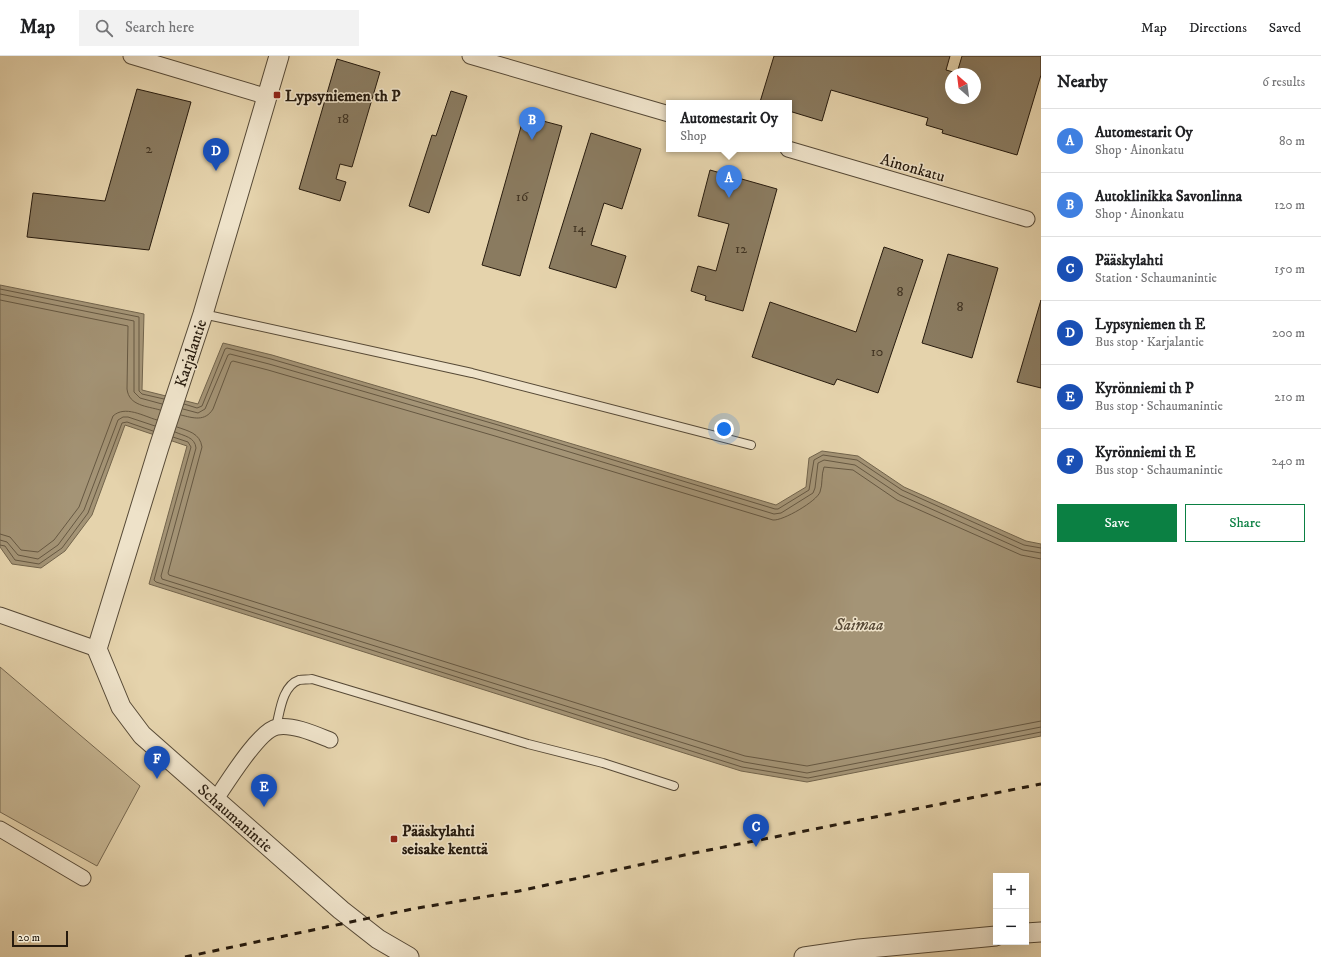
<!DOCTYPE html>
<meta charset="utf-8">
<style>
:root{--surface:#fff;--page:#f2f2f2;--text:#202124;--muted:#757577;--line:#e0e0e0;--accent:#0b8043}
body{margin:0;font-family:"IM FELL DW Pica",serif;background:var(--page);color:var(--text)}
.controls{position:absolute;right:12px;bottom:12px;display:grid;overflow:hidden;border-radius:0px;box-shadow:0 4px 16px #0002}
.controls button{width:36px;height:36px;display:grid;place-items:center;padding:0;border:0;border-bottom:1px solid var(--line);background:var(--surface);color:var(--text);font:20px sans-serif}
.compass{position:absolute;left:945px;top:12px;width:36px;height:36px;border-radius:50%;background:var(--surface);box-shadow:0 4px 16px #0002;rotate:332deg}
.scale{position:absolute;left:12px;bottom:10px;width:56px;box-sizing:border-box;padding-left:4px;border:2px solid #271b0e;border-top:0;font-size:11px;line-height:14px;white-space:nowrap;color:#271b0e;-webkit-text-stroke:3px #eee2c9;paint-order:stroke}
.you{position:absolute;left:724px;top:373px;width:14px;height:14px;margin:-10px;border:3px solid #fff;border-radius:50%;background:#1a73e8;box-shadow:0 0 0 6px #1a73e833}
.badge{display:grid;place-items:center;width:26px;height:26px;border-radius:50%;background:var(--accent);color:#fff;font-size:13px;font-weight:700}
.pin{position:absolute;translate:-50% -33px;filter:drop-shadow(0 1px 2px #0008)}
.pin::after{content:'';position:absolute;top:21px;width:14px;height:12px;background:inherit;clip-path:polygon(0 0,100% 0,50% 100%)}
.popup{position:absolute;left:666px;top:44px;width:126px;height:52px;box-sizing:border-box;display:grid;place-content:center;border-radius:0px;background:var(--surface);filter:drop-shadow(0 1px 3px #0005);font-size:13px;white-space:nowrap;color:var(--muted)}
.popup b{font-size:15px;color:var(--text)}
.popup::after{content:'';position:absolute;left:50%;top:100%;margin-left:-8px;border:8px solid transparent;border-top-color:var(--surface)}
.list{margin:0;padding:0;list-style:none}
h2{display:flex;justify-content:space-between;align-items:center;height:52px;margin:0;padding:0 16px;font-size:17px}
h2 small{font-size:13px;font-weight:400;color:var(--muted)}
.list li{display:grid;grid-template-columns:26px 1fr auto;gap:12px;align-items:center;box-sizing:border-box;height:64px;padding:0 16px;border-top:1px solid var(--line)}
.list b{display:block;font-size:15px;white-space:nowrap}
.list p{margin:0;font-size:13px;white-space:nowrap;color:var(--muted)}
.list em{font-size:13px;font-style:normal;color:var(--muted)}
.actions{display:flex;gap:8px;padding:12px 16px}
.actions a{flex:1;padding:9px 0;border:1px solid var(--accent);border-radius:0px;text-align:center;font-size:14px;color:var(--accent)}
.actions .main{background:var(--accent);color:#fff}
.icon{flex:none;width:22px;height:22px;fill:none;stroke:currentColor;stroke-width:2;stroke-linecap:round;stroke-linejoin:round}
.map{position:relative;flex:none;width:1041px;height:901px;overflow:hidden}
header{display:flex;align-items:center;gap:24px;box-sizing:border-box;height:56px;padding:0 20px;background:var(--surface);border-bottom:1px solid var(--line)}
header strong{font-size:19px}
nav{display:flex;gap:22px;margin-inline-start:auto;font-size:14px}
.search{width:280px;height:36px;background:var(--page);display:flex;align-items:center;gap:10px;box-sizing:border-box;padding:0 14px;border-radius:0px;color:var(--muted);font-size:15px}
main{display:flex}
aside{flex:1;background:var(--surface)}
.map>svg:first-child{display:block}
.green{fill:#c5b491;stroke:#766850}
.water{fill:#a49476;stroke:#72644c}
.lines{fill:none;stroke-linecap:round;stroke-linejoin:round}
.shore{stroke:#665842;stroke-width:1}
.building{fill:#8a7b60;stroke:#271b0e;fill-rule:evenodd}
.service-casing{stroke:#564936;stroke-width:10}
.minor-casing{stroke:#564936;stroke-width:17}
.tertiary-casing{stroke:#564936;stroke-width:21}
.service{stroke:#eee2c9;stroke-width:8}
.minor{stroke:#eee2c9;stroke-width:15}
.tertiary{stroke:#eee2c9;stroke-width:19}
.rail{stroke:#271b0e;stroke-width:3;stroke-dasharray:7 7;stroke-linecap:butt}
.poi-dot{fill:#8f2418;stroke:#eee2c9;stroke-width:1.5}
.labels{text-anchor:middle;stroke-width:3;stroke-linejoin:round;paint-order:stroke}
.number-label{font-size:14px;fill:#403322}
.poi-label{font-size:16px;font-weight:bold;fill:#271b0e;stroke:#eee2c9;text-anchor:start}
.street-label{font-size:16px;fill:#271b0e;stroke:#eee2c9}
.water-label{font-size:17px;font-style:italic;fill:#594b38;stroke:#eee2c9}
</style>
<header>
<strong>Map</strong>
<div class="search"><svg class="icon" aria-label="search" viewBox="0 0 24 24"><circle cx="10" cy="10" r="6"/><path d="M15 15l6 6"/></svg>Search here</div>
<nav><a>Map</a><a>Directions</a><a>Saved</a></nav>
</header>
<main>
<div class="map">
<svg width="1041" height="901" viewBox="0 0 1041 901">
<rect width="100%" height="100%" fill="#e5d3ac"/>
<filter id="stains"><feTurbulence type="fractalNoise" baseFrequency=".005" numOctaves="4"/><feColorMatrix values="0 0 0 0 .2 0 0 0 0 .09 0 0 0 0 .02 0 0 0 .5 -.17"/></filter>
<radialGradient id="worn" r=".72"><stop offset=".6" stop-color="#630" stop-opacity="0"/><stop offset="1" stop-color="#630" stop-opacity=".3"/></radialGradient>
<!-- green -->
<path class="green" d="M0,611L140,730L97,810L0,756Z"/>
<!-- water -->
<path class="water" d="M0,229L144,258L142,334L198,348L223,287L272,299L499,366L776,449L806,431L809,402L822,395L858,400L904,431L1026,485L1041,488V680L807,726L741,715L149,528L187,390L125,369L92,459L65,495L41,512L12,508L0,491Z"/>
<g class="lines">
<!-- shore -->
<g class="shore">
<path d="M0,233L139,261V335L142,338L164,343"/>
<path d="M0,238L134,265V336L140,342L162,348"/>
<path d="M0,244L128,270L127,333C129,350 147,350 160,354"/>
<path d="M184,348L197,352L202,350L225,293L227,292L271,303L498,369L775,453H778L809,434L814,404L823,399L857,404L902,434L1024,489L1041,492"/>
<path d="M183,353L198,357L205,353L228,299L230,298L269,308L497,374L774,458L781,457L813,437L815,432L818,407L824,404L855,409L900,439L1023,494L1041,497"/>
<path d="M181,359C193,362 205,366 213,353L231,306L233,305L268,314L495,380L773,464C783,465 817,445 820,436C823,428 821,419 824,411L853,414L897,444L1021,499L1041,503"/>
<path d="M177,371C188,375 200,377 202,391L168,517L169,519L745,700L807,710L1041,665"/>
<path d="M175,376C184,380 195,381 196,392L161,520L162,523L744,706L807,717L1041,671"/>
<path d="M173,381L188,386L191,391L154,524L156,526L742,711L808,722L1041,676"/>
<path d="M0,478L10,481L21,494L38,496L54,484L79,451L113,360C125,349 143,360 157,364"/>
<path d="M0,484L7,486L18,499L38,503L58,489L84,454L118,364L123,361H128L155,370"/>
<path d="M0,489L5,490L15,504L39,508L62,492L88,457L122,367L127,366L153,375"/>
</g>
</g>
<!-- building -->
<g class="building">
<path d="M774,0H950L946,14L957,17L962,0H1041V19L1017,99L942,77L943,74L926,69L928,62L831,34L822,65L789,55V47L760,46ZM951,18H975V42H951Z"/>
<path d="M337,3L380,16L352,111L340,108L336,123L346,126L340,145L299,133Z"/>
<path d="M137,33L191,46L149,194L27,181L33,137L105,145Z"/>
<path d="M451,35L467,40L429,157L409,150L432,79L436,80Z"/>
<path d="M524,60L562,70L520,220L482,209Z"/>
<path d="M591,77L641,93L622,153L604,147L591,189L626,200L616,232L549,212Z"/>
<path d="M710,114L777,133L743,255L705,244L706,240L691,235L698,210L716,215L729,168L698,160Z"/>
<path d="M884,191L923,204L878,337L837,323L834,329L752,301L770,246L856,276Z"/>
<path d="M948,198L998,212L972,302L922,287Z"/>
<path d="M1041,244V332L1017,326Z"/>
</g>
<g class="lines">
<!-- service casing -->
<g class="service-casing">
<g id="service">
<path d="M203,258L472,317L751,389"/>
<path d="M276,671C280,656 282,630 299,624C303,623 308,624 312,623L528,688L603,707L674,730"/>
</g>
</g>
<!-- minor casing -->
<g class="minor-casing">
<g id="minor">
<path d="M131,0L268,41"/>
<path d="M470,0L669,58"/>
<path d="M788,93L1027,163"/>
<path d="M0,559L97,593"/>
<path d="M216,743C227,727 259,674 277,671C293,668 315,678 330,684"/>
<path d="M0,773L83,822"/>
</g>
</g>
<!-- tertiary casing -->
<g class="tertiary-casing">
<g id="tertiary">
<path id="s1" d="M279,0L203,258L159,391L97,593L121,651L142,679L341,854L378,883L409,901"/>
<path d="M1026,877L1041,876"/>
<path d="M804,901L859,893L996,880"/>
</g>
</g>
<!-- service -->
<use href="#service" class="service"/>
<!-- minor -->
<use href="#minor" class="minor"/>
<!-- tertiary -->
<use href="#tertiary" class="tertiary"/>
<!-- rail -->
<path class="rail" d="M185,901L412,853L519,835L694,797L1041,728"/>
</g>
<!-- markers -->
<g class="poi-dot">
<rect x="273" y="35" width="8" height="8" rx="2"/>
<rect x="390" y="779" width="8" height="8" rx="2"/>
</g>
<g class="labels">
<!-- number labels -->
<g class="number-label">
<text x="343" y="67">18</text>
<text x="149" y="97">2</text>
<text x="522" y="145">16</text>
<text x="579" y="176">14</text>
<text x="741" y="197">12</text>
<text x="900" y="240">8</text>
<text x="960" y="255">8</text>
<text x="877" y="300">10</text>
</g>
<!-- poi labels -->
<g class="poi-label">
<text x="285" y="45">Lypsyniemen th P</text>
<text x="402" y="780">Pääskylahti<tspan x="402" dy="18">seisake kenttä</tspan></text>
</g>
<!-- street labels -->
<g class="street-label">
<text transform="translate(913 111) rotate(16)" y="6">Ainonkatu</text>
<text transform="translate(190 297) rotate(-72)" y="6">Karjalantie</text>
<text dy="6" stroke="none"><textPath href="#s1" startOffset="843">Schaumanintie</textPath></text>
</g>
<!-- water labels -->
<g class="water-label">
<text x="859" y="574">Saimaa</text>
</g>
</g>
<rect width="100%" height="100%" filter="url(#stains)"/>
<rect width="100%" height="100%" fill="url(#worn)"/>
</svg>
<div class="controls">
<button>+</button>
<button>−</button>
</div>
<svg class="compass" viewBox="-18 -18 36 36"><path d="M0-13l5 13h-10z" fill="#e53935"/><path d="M0 13l5-13h-10z" fill="#757577"/></svg>
<div class="scale">20 m</div>
<div class="you"></div>
<div class="pin badge" style="left:729px;top:142px;background:#3f7fe0">A</div>
<div class="popup"><b>Automestarit Oy</b>Shop</div>
<div class="pin badge" style="left:532px;top:84px;background:#3f7fe0">B</div>
<div class="pin badge" style="left:756px;top:791px;background:#1a4fb4">C</div>
<div class="pin badge" style="left:216px;top:115px;background:#1a4fb4">D</div>
<div class="pin badge" style="left:264px;top:751px;background:#1a4fb4">E</div>
<div class="pin badge" style="left:157px;top:723px;background:#1a4fb4">F</div>
</div>
<aside>
<h2>Nearby<small>6 results</small></h2>
<ul class="list">
<li><span class="badge" style="background:#3f7fe0">A</span><div><b>Automestarit Oy</b><p>Shop · Ainonkatu</p></div><em>80 m</em></li>
<li><span class="badge" style="background:#3f7fe0">B</span><div><b>Autoklinikka Savonlinna</b><p>Shop · Ainonkatu</p></div><em>120 m</em></li>
<li><span class="badge" style="background:#1a4fb4">C</span><div><b>Pääskylahti</b><p>Station · Schaumanintie</p></div><em>150 m</em></li>
<li><span class="badge" style="background:#1a4fb4">D</span><div><b>Lypsyniemen th E</b><p>Bus stop · Karjalantie</p></div><em>200 m</em></li>
<li><span class="badge" style="background:#1a4fb4">E</span><div><b>Kyrönniemi th P</b><p>Bus stop · Schaumanintie</p></div><em>210 m</em></li>
<li><span class="badge" style="background:#1a4fb4">F</span><div><b>Kyrönniemi th E</b><p>Bus stop · Schaumanintie</p></div><em>240 m</em></li>
</ul>
<div class="actions"><a class="main">Save</a><a>Share</a></div>
</aside>
</main>
